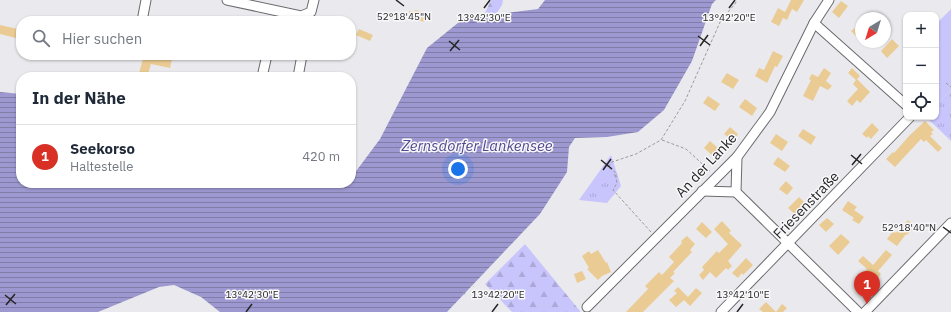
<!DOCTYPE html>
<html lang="de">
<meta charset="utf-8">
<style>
:root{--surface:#fff;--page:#f2f2f3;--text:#1f2937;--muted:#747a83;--line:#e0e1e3;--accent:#d93025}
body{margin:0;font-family:"IBM Plex Sans",sans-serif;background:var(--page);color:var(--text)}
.controls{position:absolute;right:12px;top:12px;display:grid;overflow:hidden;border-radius:8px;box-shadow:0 1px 3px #0004}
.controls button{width:36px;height:36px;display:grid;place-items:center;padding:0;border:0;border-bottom:1px solid var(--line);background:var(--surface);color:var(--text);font:20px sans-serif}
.compass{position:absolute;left:855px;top:12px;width:36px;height:36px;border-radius:50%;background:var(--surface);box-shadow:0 1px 3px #0004;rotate:218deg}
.you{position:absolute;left:458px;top:169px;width:14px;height:14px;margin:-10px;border:3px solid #fff;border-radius:50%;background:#1a73e8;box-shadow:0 0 0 6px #1a73e833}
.badge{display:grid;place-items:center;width:26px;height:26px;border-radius:50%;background:var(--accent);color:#fff;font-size:13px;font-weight:700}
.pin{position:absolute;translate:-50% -33px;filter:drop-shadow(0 1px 2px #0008)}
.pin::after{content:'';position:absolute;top:21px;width:14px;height:12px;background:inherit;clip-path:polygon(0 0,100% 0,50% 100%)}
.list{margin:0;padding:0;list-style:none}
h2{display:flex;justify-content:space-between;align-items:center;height:52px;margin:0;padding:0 16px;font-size:17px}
h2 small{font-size:13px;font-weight:400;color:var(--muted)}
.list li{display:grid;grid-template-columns:26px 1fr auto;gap:12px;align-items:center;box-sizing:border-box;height:64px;padding:0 16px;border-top:1px solid var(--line)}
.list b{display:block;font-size:15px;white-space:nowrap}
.list p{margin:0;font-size:13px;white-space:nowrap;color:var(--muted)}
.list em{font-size:13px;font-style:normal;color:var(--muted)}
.icon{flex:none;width:22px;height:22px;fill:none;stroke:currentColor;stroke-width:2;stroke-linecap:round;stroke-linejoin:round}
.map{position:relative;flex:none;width:951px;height:312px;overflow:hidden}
.search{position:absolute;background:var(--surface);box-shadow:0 1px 3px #0004;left:16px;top:16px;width:340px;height:44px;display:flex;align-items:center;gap:10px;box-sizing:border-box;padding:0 14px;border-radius:16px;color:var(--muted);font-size:15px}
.panel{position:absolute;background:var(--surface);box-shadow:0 1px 3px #0004;left:16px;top:72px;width:340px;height:116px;border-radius:16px}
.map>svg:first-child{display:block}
.grass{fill:url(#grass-tufts)}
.forest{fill:url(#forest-firs)}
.pitch{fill:#c8c4fc}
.water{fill:url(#water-rules)}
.building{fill:#eacb93}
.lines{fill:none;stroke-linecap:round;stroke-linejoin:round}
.minor-casing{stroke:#6b6b6e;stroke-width:11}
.path{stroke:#9b9b9e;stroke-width:1;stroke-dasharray:3 2;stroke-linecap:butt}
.minor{stroke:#fff;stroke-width:9}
.ticks{fill:none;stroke:#252526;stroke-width:1.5}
.labels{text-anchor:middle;stroke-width:3;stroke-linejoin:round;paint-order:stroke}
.street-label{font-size:14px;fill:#252526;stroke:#f8f8fb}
.water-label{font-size:15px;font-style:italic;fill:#53498f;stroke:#f8f8fb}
.ticks-label{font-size:10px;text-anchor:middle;fill:#252526;stroke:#f8f8fb;stroke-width:3;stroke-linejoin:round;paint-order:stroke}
</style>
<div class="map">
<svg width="951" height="312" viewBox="0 0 951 312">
<defs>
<pattern id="grass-tufts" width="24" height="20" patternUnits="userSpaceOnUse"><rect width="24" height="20" fill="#c8c4fc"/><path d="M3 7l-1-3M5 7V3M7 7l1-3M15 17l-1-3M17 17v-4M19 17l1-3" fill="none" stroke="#aca8d8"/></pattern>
<pattern id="forest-firs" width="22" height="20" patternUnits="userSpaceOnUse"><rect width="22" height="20" fill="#c8c4fc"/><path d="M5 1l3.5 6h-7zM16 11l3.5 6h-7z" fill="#aca8d8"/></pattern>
<pattern id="water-rules" width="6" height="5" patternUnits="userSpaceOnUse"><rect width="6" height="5" fill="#9d99d0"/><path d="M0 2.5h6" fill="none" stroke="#807da9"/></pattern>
</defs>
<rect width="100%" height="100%" fill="#eaeaee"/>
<!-- grass -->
<g class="grass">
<path d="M951,90V141L926,117H936V105Z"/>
<path d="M611,155L621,186L607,203L579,200Z"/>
</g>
<!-- forest -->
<g class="forest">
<path d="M491,0H503L502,5L497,13L464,18L485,13Z"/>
<path d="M525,244L580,311V312H512L485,284Z"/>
</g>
<!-- pitch -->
<path class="pitch" d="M951,9V90L936,105V79L939,76L936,74V24Z"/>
<!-- water -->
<path class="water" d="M545,0H716L712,4L692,61L664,110L638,132L607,137L575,138L569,147L567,172L540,214L447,312H220L201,297L174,285L159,287L98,312H0V92L21,94V183H330L337,187L343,183H351V178L380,139L427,48L464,18L538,9Z"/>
<!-- building -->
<g class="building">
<path d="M791,0H804L797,12L792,9L787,20L783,18L779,26L771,22L778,8L785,12Z"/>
<path d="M841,1L848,6L839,18L832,12Z"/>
<path d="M415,10L423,12V14L427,15L425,22L408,18L409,11L415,12Z"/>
<path d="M861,23V41L851,31Z"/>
<path d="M0,25L18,29L16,38L0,34Z"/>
<path d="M359,29L373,35L370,41L356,35Z"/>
<path d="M892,39L899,46L887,58L881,51Z"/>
<path d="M773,51L783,56L777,67L775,66L767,83L755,76L759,68L764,70Z"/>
<path d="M144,55H173L170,68L151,64L147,77H138Z"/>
<path d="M824,68L831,73L826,81L832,86L828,90L820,86L813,101L803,96L811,80L809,79L812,74L818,77Z"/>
<path d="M852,68L860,76L857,79L870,92L860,103L857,100L852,106L847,101L858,89L853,84L856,80L848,73Z"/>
<path d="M727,73L739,80L733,89L721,82Z"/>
<path d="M708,96L720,104L715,111L703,103Z"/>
<path d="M745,99L757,108L752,116L739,107Z"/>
<path d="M925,121L934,130L931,132L933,134L930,136L942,148L938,152L926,140L924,142L921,139L895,167L886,159L893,152L894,153L909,136Z"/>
<path d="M872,123L879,130L871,139L868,136L867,138L862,134Z"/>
<path d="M730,127L738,134L733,141L724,134Z"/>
<path d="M803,129L816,137L811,145L798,136Z"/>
<path d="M776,134L788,142L782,151L770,143Z"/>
<path d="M710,141L719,149L713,156L704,148Z"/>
<path d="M778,157L790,166L785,172L773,164Z"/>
<path d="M786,181L793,188L787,195L779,189Z"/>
<path d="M799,197L808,206L797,216L788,208Z"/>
<path d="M848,201L857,207L854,210L864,217L859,224L852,220L854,218L842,210Z"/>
<path d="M827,218L834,224L826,232L819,225Z"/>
<path d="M908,220L915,227L907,235L906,234L897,246L887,239L893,231L896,233Z"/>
<path d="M722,221L731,231L729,233L742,245L728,261L732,266L728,270L726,268L716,278L710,272L703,280L699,275L704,270L702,267L717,251L719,253L728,244L714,229Z"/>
<path d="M702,222L712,232L706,238L696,229Z"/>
<path d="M841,234L850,242L838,255L829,246Z"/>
<path d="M687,236L695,244L690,250L692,252L673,272L675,273L670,278L674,281L643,312H626L648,289L645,286L659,272L662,275L674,262L669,257L682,243L681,241Z"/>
<path d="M598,250L606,263L607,262L611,272L602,276L598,280L587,269L589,268L582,256L589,251L591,254Z"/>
<path d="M886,250L892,255L878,271L881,274L876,280L877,281L873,286L871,285L869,287L859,278L867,269L858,261L863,256L873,265Z"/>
<path d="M746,258L753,265L743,275L742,273L738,278L732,273Z"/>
<path d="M582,271L586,279L577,283L574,274Z"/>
<path d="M678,287L688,297L696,288L702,293L690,306L684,300L676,307L669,300L677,293L674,291Z"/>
<path d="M766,302L776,312L782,304L787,308L783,312H763L759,309Z"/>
</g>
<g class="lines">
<!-- minor casing -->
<g class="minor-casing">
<g id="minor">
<path d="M227,0L301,16L311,12L314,0"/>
<path d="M142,21L146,0"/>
<path d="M814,23L906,105"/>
<path d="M262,77L267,55"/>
<path d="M298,77L302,55"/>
<path d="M737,157L736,192L858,312"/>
<path d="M702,191L736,192"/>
<path d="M587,307L737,157L770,112L814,23L829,0"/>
<path d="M721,312L910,117"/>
<path d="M865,312L951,223"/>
</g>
</g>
<!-- path -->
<g class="path">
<path d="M946,83L951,87"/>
<path d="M662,140L686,149L710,171"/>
<path d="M651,232L613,190L617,183L615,172L608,167L612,162L636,154L661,140L685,101L721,20L735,4L737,0"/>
<path d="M470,283L474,287"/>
<path d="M463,292L466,296"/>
</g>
<!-- minor -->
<use href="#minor" class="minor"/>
</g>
<!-- ticks -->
<path class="ticks" d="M396,0L404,6M484,8L490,0M729,8L735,0M698,36L710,45M449,41L460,50M700,46L708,35M450,51L459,40M851,155L862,164M601,160L612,169M852,165L861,154M603,170L611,159M943,227L951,233M5,295L16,304M6,305L15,294M246,312L252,304M492,312L498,304M737,312L743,304"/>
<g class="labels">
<!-- street labels -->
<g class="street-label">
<text transform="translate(706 165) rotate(-47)" y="5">An der Lanke</text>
<text transform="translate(806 205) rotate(-46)" y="5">Friesenstraße</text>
</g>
<!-- water labels -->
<g class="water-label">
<text x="477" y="151">Zernsdorfer Lankensee</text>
</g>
</g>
<g class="ticks-label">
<text x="404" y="20">52°18'45"N</text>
<text x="484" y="21">13°42'30"E</text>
<text x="729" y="21">13°42'20"E</text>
<text x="909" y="231">52°18'40"N</text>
<text x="252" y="298">13°42'30"E</text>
<text x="498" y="298">13°42'20"E</text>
<text x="743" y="298">13°42'10"E</text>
</g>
</svg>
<div class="controls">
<button>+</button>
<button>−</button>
<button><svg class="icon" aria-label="locate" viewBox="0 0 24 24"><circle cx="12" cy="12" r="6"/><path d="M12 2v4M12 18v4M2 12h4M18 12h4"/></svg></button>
</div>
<svg class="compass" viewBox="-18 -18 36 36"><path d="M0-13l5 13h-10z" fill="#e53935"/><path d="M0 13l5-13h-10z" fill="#747a83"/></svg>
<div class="you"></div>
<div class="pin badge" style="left:867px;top:304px">1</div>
<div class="search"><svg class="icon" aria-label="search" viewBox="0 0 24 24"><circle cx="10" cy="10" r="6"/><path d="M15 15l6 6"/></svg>Hier suchen</div>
<section class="panel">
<h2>In der Nähe<small></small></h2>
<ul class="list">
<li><span class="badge">1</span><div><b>Seekorso</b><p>Haltestelle</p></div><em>420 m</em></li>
</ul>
</section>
</div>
